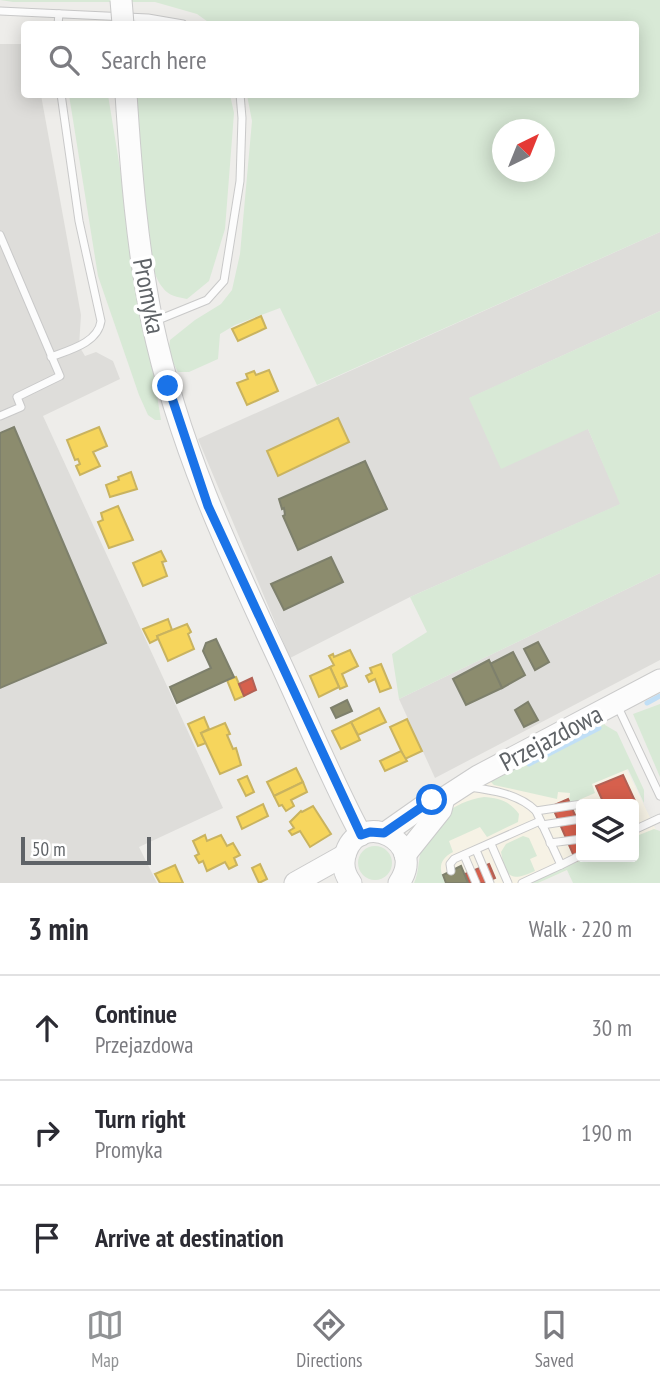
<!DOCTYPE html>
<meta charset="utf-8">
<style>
:root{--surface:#fff;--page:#f7f7f7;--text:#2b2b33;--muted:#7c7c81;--line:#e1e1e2;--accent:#919395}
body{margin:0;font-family:"PT Sans Narrow",sans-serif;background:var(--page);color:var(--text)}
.controls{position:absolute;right:21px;bottom:21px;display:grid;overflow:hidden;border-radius:7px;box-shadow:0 4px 18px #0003}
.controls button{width:63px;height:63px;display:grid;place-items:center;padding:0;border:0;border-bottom:2px solid var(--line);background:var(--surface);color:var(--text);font:35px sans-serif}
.compass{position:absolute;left:492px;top:119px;width:63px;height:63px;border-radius:50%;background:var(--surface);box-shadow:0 4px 18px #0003;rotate:43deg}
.scale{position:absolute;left:21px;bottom:18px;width:130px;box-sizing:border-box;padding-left:7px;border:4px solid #5f6367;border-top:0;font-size:19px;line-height:24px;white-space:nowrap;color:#5f6367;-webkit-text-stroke:5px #fff;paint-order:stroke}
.stop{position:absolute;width:21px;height:21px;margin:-16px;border:5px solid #1a73e8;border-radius:50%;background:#fff}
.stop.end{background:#1a73e8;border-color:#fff;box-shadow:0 2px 7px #0008}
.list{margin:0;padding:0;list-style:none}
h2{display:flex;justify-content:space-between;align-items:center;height:91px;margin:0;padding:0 28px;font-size:30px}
h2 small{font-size:23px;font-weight:400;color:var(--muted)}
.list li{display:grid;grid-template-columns:46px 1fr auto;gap:21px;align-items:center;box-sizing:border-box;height:105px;padding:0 28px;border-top:2px solid var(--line)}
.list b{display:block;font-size:26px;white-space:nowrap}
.list p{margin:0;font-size:23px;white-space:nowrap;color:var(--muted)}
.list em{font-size:23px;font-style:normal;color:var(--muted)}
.icon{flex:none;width:38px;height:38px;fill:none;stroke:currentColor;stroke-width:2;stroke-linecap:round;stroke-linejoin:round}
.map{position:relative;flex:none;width:660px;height:883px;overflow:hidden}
.search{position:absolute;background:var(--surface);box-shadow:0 4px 18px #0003;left:21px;right:21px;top:21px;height:77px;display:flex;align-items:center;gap:18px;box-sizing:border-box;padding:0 24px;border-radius:7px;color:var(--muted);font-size:26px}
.sheet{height:406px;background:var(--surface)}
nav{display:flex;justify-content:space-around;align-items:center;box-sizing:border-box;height:98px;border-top:2px solid var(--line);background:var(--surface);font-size:19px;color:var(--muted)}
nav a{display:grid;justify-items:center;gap:4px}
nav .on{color:var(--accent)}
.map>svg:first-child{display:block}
.commercial{fill:#f6f2e5}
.industrial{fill:#deddda}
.green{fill:#d8e9d6;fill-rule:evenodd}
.homes{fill:#f6d55c;stroke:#c9b35f;stroke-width:2}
.shops{fill:#d6604d;stroke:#b26155;stroke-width:2}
.industry{fill:#8c8c6e;stroke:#7e806c;stroke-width:2}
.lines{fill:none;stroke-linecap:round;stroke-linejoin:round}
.stream{stroke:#c1dff6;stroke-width:5}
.lane-casing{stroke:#c9c9c9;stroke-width:9}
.secondary-casing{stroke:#cbcbcb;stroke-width:23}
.lane{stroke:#fcfcfc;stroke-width:7}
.secondary{stroke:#fcfcfc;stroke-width:21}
.secondary-bridge-casing{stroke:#cbcbcb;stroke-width:23;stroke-linecap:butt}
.secondary-bridge{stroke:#fcfcfc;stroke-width:21}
.route{stroke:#1a73e8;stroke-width:9}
.labels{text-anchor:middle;stroke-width:7;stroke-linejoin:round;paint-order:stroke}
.street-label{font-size:26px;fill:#5f6367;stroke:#fff}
</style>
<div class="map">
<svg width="660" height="883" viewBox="0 0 660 883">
<rect width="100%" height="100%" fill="#eeedea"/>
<!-- commercial -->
<path class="commercial" d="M603,720L656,830L634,839V804H581V857H597L538,883H414L418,874L421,852L454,805L468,793Z"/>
<!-- industrial -->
<g class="industrial">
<path d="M0,44H24V94L41,95L81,315L79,346L85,356L96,352L113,361L120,379L43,416L223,808L139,847L157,883H0Z"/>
<path d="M660,232V311L470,398L588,429L621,504L410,597L290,658L198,439Z"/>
<path d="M660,573V660L435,778L399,699Z"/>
</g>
<!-- green -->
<g class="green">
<path d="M0,0H660V232L317,385L280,308L235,325L220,334L218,359L189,372H178L168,354L170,340L195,320L221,304L232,290L240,254L252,121L247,95L636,94V24H211L197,14L155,2H13ZM503,130H544V172H503Z"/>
<path d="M69,95H108L161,420H155L148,415L139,395L98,276Z"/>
<path d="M137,95H230L234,113L225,229L209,281L187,299C177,297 169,296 163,288C139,262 140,134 137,95Z"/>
<path d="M660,311V573L399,699L392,654L427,632L410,597L620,504L588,429L501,469L469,398Z"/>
<path d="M660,704V777L633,714Z"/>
<path d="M603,720L605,725L617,732L644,790V803L628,769L592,784L595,793L574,802H569L570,793L558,792L557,799L494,785L491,782V779Z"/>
<path d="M484,797C498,798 510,801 519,814L518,822L487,837L480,827L449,841L453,852C438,860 439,869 445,883H414C419,872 418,862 421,851C431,821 452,802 484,797Z"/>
<path d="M654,829L660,831V883H573L567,870L538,883H529L588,857H634V837Z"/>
<path d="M523,836L529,838L537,856L530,859L535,871C512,881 506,880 501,852L506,844Z"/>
<circle cx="375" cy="863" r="17"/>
</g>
<!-- homes -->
<g class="homes">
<path d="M261,316L266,328L238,341L232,329Z"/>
<path d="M269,370L278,391L247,405L237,383L248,379L246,374L254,371L256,375Z"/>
<path d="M338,418L349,442L278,476L267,451Z"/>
<path d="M99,427L107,446L93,452L100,466L80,475L76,466L80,464L78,459L75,460L67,440Z"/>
<path d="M131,472L137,489L110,497L106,485L119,480L118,477Z"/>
<path d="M118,506L133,540L109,548L98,522L103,520L101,513Z"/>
<path d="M161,551L166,561L162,562L167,576L143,586L133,563Z"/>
<path d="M168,619L172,630L157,636L158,639L150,643L143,629Z"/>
<path d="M187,624L191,632L188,634L194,649L168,661L157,636Z"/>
<path d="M350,650L358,666L342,674L347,686L340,689L330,667L334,665L329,656L333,654L334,657Z"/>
<path d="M381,664L391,688L380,692L375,679L369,682L366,676L372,673L370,668Z"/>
<path d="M330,667L339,687L319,697L310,676Z"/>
<path d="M236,677L244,696L235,700L227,680Z"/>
<path d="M379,708L386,722L358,735L351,722Z"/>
<path d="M204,717L209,729L201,733L206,743L198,746L188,724Z"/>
<path d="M407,719L422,751L405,759L390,727Z"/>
<path d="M351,722L360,740L341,749L332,731Z"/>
<path d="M225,723L230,734L227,735L233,749L236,748L241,765L220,774L201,733Z"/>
<path d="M401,751L407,761L385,771L380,761Z"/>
<path d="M296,768L303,782L274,796L267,782Z"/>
<path d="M247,776L254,792L246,796L238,780Z"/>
<path d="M303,782L307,792L291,800L294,806L286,811L282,805L279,806L274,796Z"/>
<path d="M263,804L268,816L242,829L237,817Z"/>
<path d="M313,806L331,834L310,847L300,831L292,835L289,831L294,828L290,822L301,811L302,812Z"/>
<path d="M205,835L207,841L221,835L227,846L233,843L240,855L234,858L237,865L229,869L225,862L207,871L203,861L199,863L195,856L199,854L193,841Z"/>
<path d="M260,864L267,879L259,883L252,868Z"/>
<path d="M175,865L183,883H160L155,874Z"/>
</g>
<!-- shops -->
<g class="shops">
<path d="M252,678L256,690L244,696L239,684Z"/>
<path d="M623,775L636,803L604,804L596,786Z"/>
<path d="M568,799L581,829V857H585L576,861L552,806Z"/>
<path d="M489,864L495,878L484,883H469L465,874Z"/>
</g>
<!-- industry -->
<g class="industry">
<path d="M14,427L106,643L0,688V433Z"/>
<path d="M365,461L387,509L298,550L283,516L285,515L284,508L282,509L279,499Z"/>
<path d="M331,557L343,582L284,610L271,584Z"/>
<path d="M216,639L234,677L177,703L170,687L211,668L203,651L206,643Z"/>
<path d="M538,642L549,662L535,670L524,649Z"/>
<path d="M513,652L525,675L502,688L490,664Z"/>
<path d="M489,660L502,688L466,705L453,679Z"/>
<path d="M347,700L352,711L336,718L331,708Z"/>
<path d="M528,702L538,720L524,727L515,710Z"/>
<path d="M461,866L468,883H446L443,875Z"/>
</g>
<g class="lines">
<!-- stream -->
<g class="stream">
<path d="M647,703L660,696"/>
<path d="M529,764L599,728"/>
</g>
<!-- lane casing -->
<g class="lane-casing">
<g id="lane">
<path d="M0,11L148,18L183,24"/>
<path d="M58,24L59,14"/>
<path d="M0,235L60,376L17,397L21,407L0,416"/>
<path d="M153,322L207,300L224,281L240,181L242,118L240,94"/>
<path d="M51,357C69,350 98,343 101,321L79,221L61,94"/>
<path d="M617,705L660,796"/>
<path d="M469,787C492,790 519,794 536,811L561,865L581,855"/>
<path d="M536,811L582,804"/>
<path d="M542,825L581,819"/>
<path d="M634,830L660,818"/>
<path d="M550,843L581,839"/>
<path d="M491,844L508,883"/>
<path d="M476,850L490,883"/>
<path d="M464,855L476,883"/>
<path d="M451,871L450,864L454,859L540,821"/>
<path d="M522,883L561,865"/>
</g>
</g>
<!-- secondary casing -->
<g class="secondary-casing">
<g id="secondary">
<path d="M126,94C131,170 137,246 152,321C178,444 227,549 280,662C307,720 331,779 361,835"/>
<path d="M385,833L432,800L444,798L478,776L660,680"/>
<path d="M405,855L441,810L444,798"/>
<path d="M295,883L345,855"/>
<path d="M351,883C344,874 342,863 346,852C361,809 428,841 399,883"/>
</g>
</g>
<!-- lane -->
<use href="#lane" class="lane"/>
<!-- secondary -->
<use href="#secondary" class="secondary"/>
<!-- secondary-bridge casing -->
<g class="secondary-bridge-casing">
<path id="secondary-bridge" d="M121,0L123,24"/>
</g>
<!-- secondary-bridge -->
<use href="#secondary-bridge" class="secondary-bridge"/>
</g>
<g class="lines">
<!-- route -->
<path class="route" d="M168,386L208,506L361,835L370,832L384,833L432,800"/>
</g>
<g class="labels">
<!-- street labels -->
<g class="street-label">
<text transform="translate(149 296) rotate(79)" y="9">Promyka</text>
<text transform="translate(551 738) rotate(-28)" y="9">Przejazdowa</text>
</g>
</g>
</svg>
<div class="controls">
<button><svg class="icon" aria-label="layers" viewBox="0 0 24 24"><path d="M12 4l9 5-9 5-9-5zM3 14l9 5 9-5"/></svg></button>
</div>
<svg class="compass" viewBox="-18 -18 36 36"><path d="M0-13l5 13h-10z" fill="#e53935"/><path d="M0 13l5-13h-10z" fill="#7c7c81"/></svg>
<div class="scale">50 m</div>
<div class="stop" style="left:432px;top:800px"></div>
<div class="stop end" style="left:168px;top:386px"></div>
<div class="search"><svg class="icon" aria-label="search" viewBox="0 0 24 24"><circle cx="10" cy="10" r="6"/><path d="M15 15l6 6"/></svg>Search here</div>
</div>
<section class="sheet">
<h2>3 min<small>Walk · 220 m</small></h2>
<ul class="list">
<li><svg class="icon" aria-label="ahead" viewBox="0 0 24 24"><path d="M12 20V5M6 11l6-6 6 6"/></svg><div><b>Continue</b><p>Przejazdowa</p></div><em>30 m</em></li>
<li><svg class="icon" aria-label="right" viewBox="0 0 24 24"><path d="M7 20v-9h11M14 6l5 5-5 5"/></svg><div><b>Turn right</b><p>Promyka</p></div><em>190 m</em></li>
<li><svg class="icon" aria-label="arrive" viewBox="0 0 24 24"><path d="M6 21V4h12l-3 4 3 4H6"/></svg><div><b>Arrive at destination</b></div></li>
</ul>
</section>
<nav>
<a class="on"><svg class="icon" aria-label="map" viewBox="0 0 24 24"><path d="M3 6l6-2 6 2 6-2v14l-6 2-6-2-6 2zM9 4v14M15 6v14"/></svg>Map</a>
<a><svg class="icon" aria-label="directions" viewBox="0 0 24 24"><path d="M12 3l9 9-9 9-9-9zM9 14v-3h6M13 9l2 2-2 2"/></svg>Directions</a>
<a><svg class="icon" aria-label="saved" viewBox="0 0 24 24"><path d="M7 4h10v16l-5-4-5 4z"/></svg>Saved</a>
</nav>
